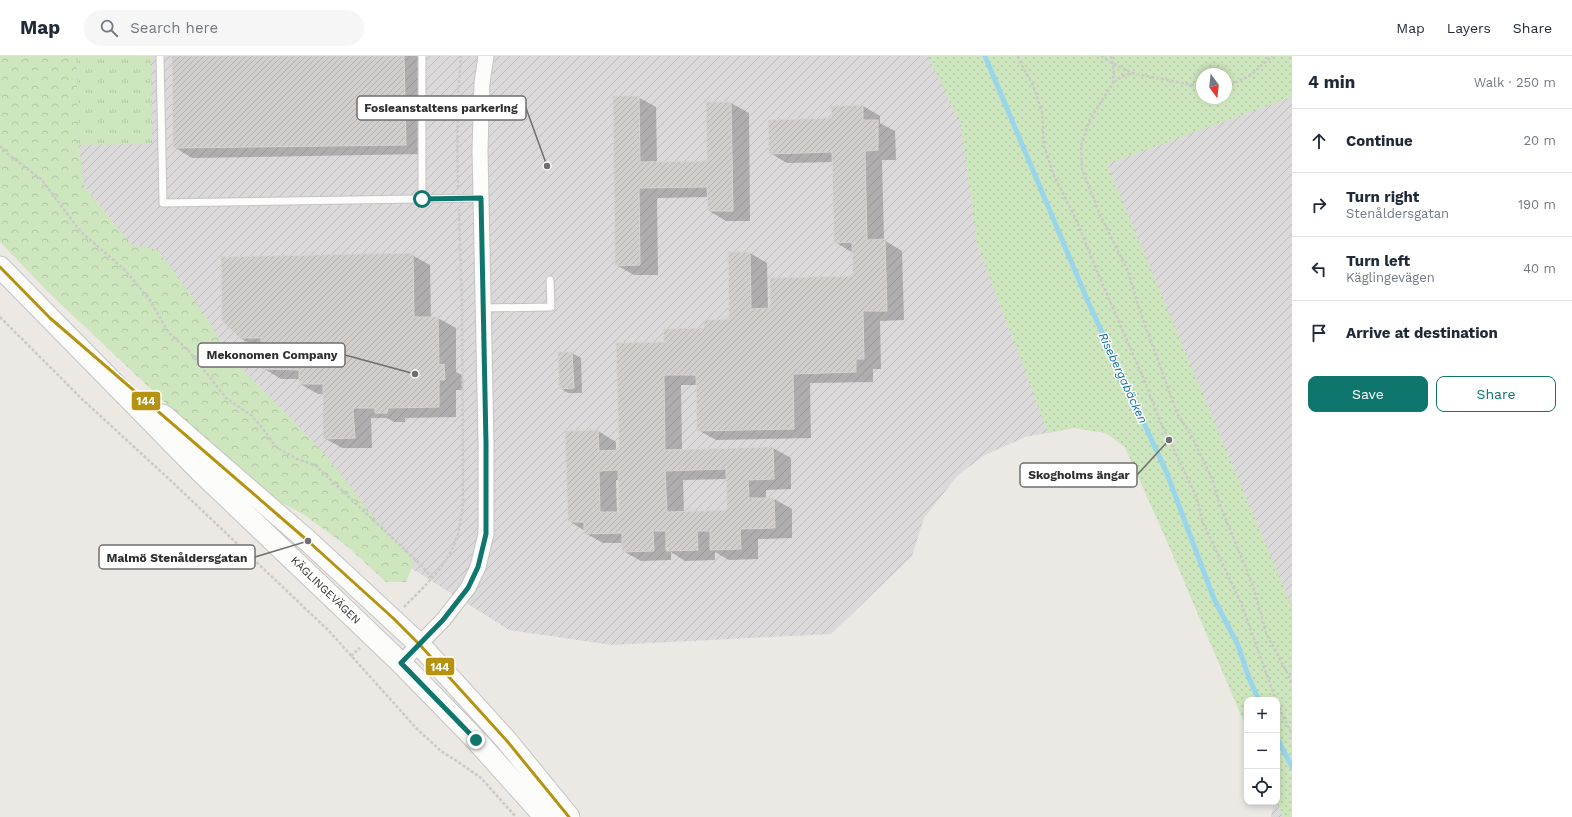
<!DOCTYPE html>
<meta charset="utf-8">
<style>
:root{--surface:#fff;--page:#f6f6f7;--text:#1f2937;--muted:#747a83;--line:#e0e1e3;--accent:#0f766e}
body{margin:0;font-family:"Work Sans",sans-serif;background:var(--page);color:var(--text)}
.controls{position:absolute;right:12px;bottom:12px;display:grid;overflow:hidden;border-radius:8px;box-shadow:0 2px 6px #0003}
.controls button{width:36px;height:36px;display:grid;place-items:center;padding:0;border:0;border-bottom:1px solid var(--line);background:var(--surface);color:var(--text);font:20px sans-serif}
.compass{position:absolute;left:1196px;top:12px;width:36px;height:36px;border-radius:50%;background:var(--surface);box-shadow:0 2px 6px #0003;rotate:165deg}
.stop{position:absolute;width:12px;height:12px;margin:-9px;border:3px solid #0f766e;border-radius:50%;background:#fff}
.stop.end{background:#0f766e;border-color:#fff;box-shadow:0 1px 4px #0008}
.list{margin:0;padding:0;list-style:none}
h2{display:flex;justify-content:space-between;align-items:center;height:52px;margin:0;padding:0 16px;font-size:17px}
h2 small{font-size:13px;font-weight:400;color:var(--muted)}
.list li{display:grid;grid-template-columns:26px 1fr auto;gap:12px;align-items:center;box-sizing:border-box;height:64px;padding:0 16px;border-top:1px solid var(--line)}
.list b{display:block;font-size:15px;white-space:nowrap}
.list p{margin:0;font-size:13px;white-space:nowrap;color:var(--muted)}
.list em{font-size:13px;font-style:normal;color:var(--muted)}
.actions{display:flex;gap:8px;padding:12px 16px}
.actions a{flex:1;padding:9px 0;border:1px solid var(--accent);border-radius:8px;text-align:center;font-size:14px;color:var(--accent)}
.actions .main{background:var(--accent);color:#fff}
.icon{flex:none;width:22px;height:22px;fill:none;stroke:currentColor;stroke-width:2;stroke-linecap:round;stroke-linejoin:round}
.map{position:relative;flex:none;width:1292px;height:761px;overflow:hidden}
header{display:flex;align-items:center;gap:24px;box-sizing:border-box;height:56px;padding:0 20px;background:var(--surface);border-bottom:1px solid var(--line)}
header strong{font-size:19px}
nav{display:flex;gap:22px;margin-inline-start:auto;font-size:14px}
.search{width:280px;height:36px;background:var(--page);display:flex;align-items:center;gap:10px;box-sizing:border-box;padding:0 14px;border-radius:22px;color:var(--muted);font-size:15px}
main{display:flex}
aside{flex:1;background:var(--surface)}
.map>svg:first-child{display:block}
.industrial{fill:url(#industrial-furrows);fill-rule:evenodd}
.grass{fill:url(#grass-tufts)}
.forest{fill:url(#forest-crowns)}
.park{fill:url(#park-dots);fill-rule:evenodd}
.shadow{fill:#0003;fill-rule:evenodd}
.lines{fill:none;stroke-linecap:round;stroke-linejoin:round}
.stream{stroke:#99d6ec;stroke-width:5}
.building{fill:url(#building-hatch);stroke:#d7d4d0;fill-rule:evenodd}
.lane-casing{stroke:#c5c4c5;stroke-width:9}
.street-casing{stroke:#c5c4c5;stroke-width:17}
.secondary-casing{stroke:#c5c4c5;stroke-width:23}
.path{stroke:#c9c9c8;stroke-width:2.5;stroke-dasharray:3 2;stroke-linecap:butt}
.lane{stroke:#fcfcfb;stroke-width:7}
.street{stroke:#fcfcfb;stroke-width:15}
.secondary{stroke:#fcfcfb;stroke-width:21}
.bus-1-casing{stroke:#fff;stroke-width:6}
.bus-1{stroke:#b59310;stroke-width:3}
.route{stroke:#0f766e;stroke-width:5}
.labels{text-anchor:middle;stroke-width:3;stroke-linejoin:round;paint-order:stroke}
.street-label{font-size:11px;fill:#2e2e2e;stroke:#fff}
.water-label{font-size:12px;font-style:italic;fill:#0d6fa3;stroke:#fff}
.leader{fill:none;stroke:#706f6e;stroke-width:1.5}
.callout-dot{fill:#706f6e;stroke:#fff;stroke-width:1.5}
.callout{fill:#fff;stroke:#706f6e;stroke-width:1.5}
.callout-label{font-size:12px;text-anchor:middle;font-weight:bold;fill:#2e2e2e}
.line-badge{stroke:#fff;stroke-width:1.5}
.badge-label{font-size:11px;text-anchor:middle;font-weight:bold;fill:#fff}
</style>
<header>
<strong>Map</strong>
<div class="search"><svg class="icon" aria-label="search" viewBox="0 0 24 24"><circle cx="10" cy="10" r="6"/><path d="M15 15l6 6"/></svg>Search here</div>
<nav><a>Map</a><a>Layers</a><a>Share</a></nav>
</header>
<main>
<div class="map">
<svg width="1292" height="761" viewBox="0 0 1292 761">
<defs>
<pattern id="industrial-furrows" width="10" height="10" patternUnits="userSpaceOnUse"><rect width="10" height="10" fill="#dcd9db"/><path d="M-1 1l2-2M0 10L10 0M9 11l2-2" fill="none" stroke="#bdbbbc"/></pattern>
<pattern id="grass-tufts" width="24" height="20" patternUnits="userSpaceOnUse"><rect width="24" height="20" fill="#cee6be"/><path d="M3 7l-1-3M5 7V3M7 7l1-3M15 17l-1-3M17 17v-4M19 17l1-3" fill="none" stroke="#b1c6a4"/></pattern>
<pattern id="forest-crowns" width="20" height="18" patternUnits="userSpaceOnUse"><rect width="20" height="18" fill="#cee6be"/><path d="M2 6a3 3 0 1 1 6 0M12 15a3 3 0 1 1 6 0" fill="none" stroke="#b1c6a4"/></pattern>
<pattern id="park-dots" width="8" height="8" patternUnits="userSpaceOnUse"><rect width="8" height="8" fill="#cee6be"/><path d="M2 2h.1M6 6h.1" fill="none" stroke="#b1c6a4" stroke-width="1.8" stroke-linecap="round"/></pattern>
<pattern id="building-hatch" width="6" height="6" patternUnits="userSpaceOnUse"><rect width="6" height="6" fill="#d1cecb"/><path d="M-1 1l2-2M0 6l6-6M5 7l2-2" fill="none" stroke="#b4b1af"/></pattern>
</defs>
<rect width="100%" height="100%" fill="#ece8e4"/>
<!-- industrial -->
<path class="industrial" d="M0,0H1292V761H1271L1274,746H1277V644H1247V673L1166,483L1125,391L1106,377L1074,372L1025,381L985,399L958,419L924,462L912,500L831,578L612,589L509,574L318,453L68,246ZM1202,18H1226V42H1202Z"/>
<!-- grass -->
<path class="grass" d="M76,0H151L152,88L79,89Z"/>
<!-- forest -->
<path class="forest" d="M0,0H76L79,89L84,130L132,189L158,194L203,256L230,300L322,395L388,478L414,506L406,526H386L348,491L303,458L282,447L186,366L47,235L0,186Z"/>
<!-- park -->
<path class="park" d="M928,0H1292V41L1107,108L1292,551V761H1283L1276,746L1277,644H1247V673L1166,483L1125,391L1106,377L1074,372L1048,377L977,188L961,69ZM1202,18H1226V42H1202Z"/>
<!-- shadow -->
<g class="shadow">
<path d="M173,0H422L423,98L192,102L174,91Z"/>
<path d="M638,41L656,51L657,107L708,106L707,47H731L749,57L750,165H726L709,155L708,141L657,142L658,219H634L616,209Z"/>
<path d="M863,50L880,60V67L895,75L896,104H882L884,184L902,195L904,264L880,265L881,313H873V326L810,327L811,382L716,384L698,374L697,329H681L682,394L773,392L791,402V433L766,434V443H774L792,453V482L758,483V503L729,504L715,496V504L685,505L671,496V504L641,505L623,495V487H603L585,477V475L569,465L567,376L598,375L616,386V396L620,395L665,287L730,264L750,197L767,207L768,254L854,221L853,197L835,186L833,106L787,107L770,97L833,63ZM727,423L728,455L684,456L683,424ZM616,424H620V457H617Z"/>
<path d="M412,199L430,209L431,262H438L456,272V316L462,319L463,334H456V361L405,362V366H394L387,362H371L372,392H342L324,382V338H318L300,328V323H281L263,312V292H258L240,282Z"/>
<path d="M559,297H572L581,302L582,337H568L560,332Z"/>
</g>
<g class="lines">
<!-- stream -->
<g class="stream">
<path d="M985,0L1089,248L1166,415L1214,543L1238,589L1249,622L1259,644"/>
<path d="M1277,682L1292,711"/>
</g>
</g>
<!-- building -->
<g class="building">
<path d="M172,0H404L406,89L173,92Z"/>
<path d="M613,40H639L640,106L707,105L706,46H731L733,155H708L707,131L639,132L640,209L615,210Z"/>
<path d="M863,49V64H878V94L865,95L867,184L885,183L887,255H863L864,303H856V316L793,318L794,373L697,375L696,319H664L665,394L773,391L774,423L748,424L749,442H774L775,472L740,473L741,493L710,494V475H697L698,494L666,495V475H653L654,495L622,496V477L584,478V466H568L565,375L598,374L599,395L619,394L616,287L664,286L663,273L704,272V264L729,263L728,196H750L751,253L770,252V222L853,220L852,186L834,187L832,96L769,98L768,64L832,62L831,50ZM726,413L727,454L667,456L665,415ZM618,414L619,456H600L599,415Z"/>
<path d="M413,197L414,261H438L439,309L444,308L445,324H439V351L388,352L387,357H375V352H353L355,382L323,383V328H299V314L262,313L261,282H240L222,265L221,201Z"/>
<path d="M558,296H572L574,332L559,333Z"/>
</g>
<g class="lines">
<!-- lane casing -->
<g class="lane-casing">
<g id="lane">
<path d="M160,0L163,147L481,142"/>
<path d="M422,143V0"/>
<path d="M484,252L551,251L550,224"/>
</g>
</g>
<!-- street casing -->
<g class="street-casing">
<path id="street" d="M401,607L443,564L468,532L478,511L486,478V387L480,94L482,27L486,0"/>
</g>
<!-- secondary casing -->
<g class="secondary-casing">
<g id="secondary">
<path d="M0,211L200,415L401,607L476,684L545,761"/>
<path d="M163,359L308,485L420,589L507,685L569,761"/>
</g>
</g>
<!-- path -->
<g class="path">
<path d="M1018,0L1020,6L1033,29L1042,56L1044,90L1054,120L1075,161L1099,220L1142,319L1160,365L1196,440L1203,467L1241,547L1276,644"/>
<path d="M1101,0L1110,6L1132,17"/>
<path d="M1111,0L1114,16L1113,27L1090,63L1081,90L1082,113L1100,159L1128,215L1140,255L1177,357L1192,381L1213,425L1218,444L1253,530L1266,577L1292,626"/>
<path d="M1114,26L1123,20L1132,17L1202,31"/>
<path d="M1226,31L1251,19L1272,0"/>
<path d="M0,90L9,99L41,123L81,176L125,214L149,243L169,277L189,295L226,342L251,359L264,374L276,391L297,403L315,409L421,509L432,522"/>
<path d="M458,132C457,88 457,44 461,0"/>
<path d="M0,261L83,344L169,423L329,575L417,673L441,695L461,708L481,722L516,761"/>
<path d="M404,551C425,530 450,507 458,478C460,468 462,458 463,447L462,250L459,153"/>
<path d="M351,600L360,592"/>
<path d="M1277,647L1292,679"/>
</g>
<!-- lane -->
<use href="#lane" class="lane"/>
<!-- street -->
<use href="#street" class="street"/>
<!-- secondary -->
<use href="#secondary" class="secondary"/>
<!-- bus-1 casing -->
<g class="bus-1-casing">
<path id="bus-1" d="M0,211L50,262L308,485L393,562L420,589L507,685L569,761"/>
</g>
<!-- bus-1 -->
<use href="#bus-1" class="bus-1"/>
</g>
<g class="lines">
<!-- route -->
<path class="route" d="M422,143L481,142L486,387V478L478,511L468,532L443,564L401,607L476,684"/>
</g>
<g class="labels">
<!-- street labels -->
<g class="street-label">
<text transform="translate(326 534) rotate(44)" y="4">KÄGLINGEVÄGEN</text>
</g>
<!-- water labels -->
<g class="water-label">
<text transform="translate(1123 322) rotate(65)" y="4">Risebergabäcken</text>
</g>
</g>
<!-- callouts -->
<path class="leader" d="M547 110L526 52M415 318L345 299M1169 384L1137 419M308 485L255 501"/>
<g class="callout-dot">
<circle cx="547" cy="110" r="4"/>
<circle cx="415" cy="318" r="4"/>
<circle cx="1169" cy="384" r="4"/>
<circle cx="308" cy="485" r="4"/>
</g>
<g class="callout">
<rect x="357" y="40" width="169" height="24" rx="4"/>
<rect x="198" y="287" width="147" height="24" rx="4"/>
<rect x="1020" y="407" width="117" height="24" rx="4"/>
<rect x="99" y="489" width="156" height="24" rx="4"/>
</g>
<g class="callout-label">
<text x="441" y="56">Fosieanstaltens parkering</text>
<text x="272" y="303">Mekonomen Company</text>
<text x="1079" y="423">Skogholms ängar</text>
<text x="177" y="506">Malmö Stenåldersgatan</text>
</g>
<g class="line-badge">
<rect x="131" y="335" width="30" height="20" rx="4" fill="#b59310"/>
<rect x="425" y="601" width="30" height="19" rx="4" fill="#b59310"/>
</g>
<g class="badge-label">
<text x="146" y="349">144</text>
<text x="440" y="615">144</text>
</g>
</svg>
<div class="controls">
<button>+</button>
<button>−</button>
<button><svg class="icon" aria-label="locate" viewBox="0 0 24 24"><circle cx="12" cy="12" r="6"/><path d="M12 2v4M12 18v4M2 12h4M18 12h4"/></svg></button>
</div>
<svg class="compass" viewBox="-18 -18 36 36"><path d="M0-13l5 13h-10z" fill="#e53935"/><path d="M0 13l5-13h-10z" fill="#747a83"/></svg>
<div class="stop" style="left:422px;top:143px"></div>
<div class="stop end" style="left:476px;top:684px"></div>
</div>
<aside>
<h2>4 min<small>Walk · 250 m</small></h2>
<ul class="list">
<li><svg class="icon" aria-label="ahead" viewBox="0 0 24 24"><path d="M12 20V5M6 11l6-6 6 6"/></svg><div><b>Continue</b></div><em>20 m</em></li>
<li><svg class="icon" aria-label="right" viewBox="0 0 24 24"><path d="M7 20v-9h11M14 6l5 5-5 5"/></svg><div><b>Turn right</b><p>Stenåldersgatan</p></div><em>190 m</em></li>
<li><svg class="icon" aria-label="left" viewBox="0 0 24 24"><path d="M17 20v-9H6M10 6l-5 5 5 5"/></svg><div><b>Turn left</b><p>Käglingevägen</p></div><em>40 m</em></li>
<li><svg class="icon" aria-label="arrive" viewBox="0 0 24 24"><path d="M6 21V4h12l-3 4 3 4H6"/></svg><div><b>Arrive at destination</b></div></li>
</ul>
<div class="actions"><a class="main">Save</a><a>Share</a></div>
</aside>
</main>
